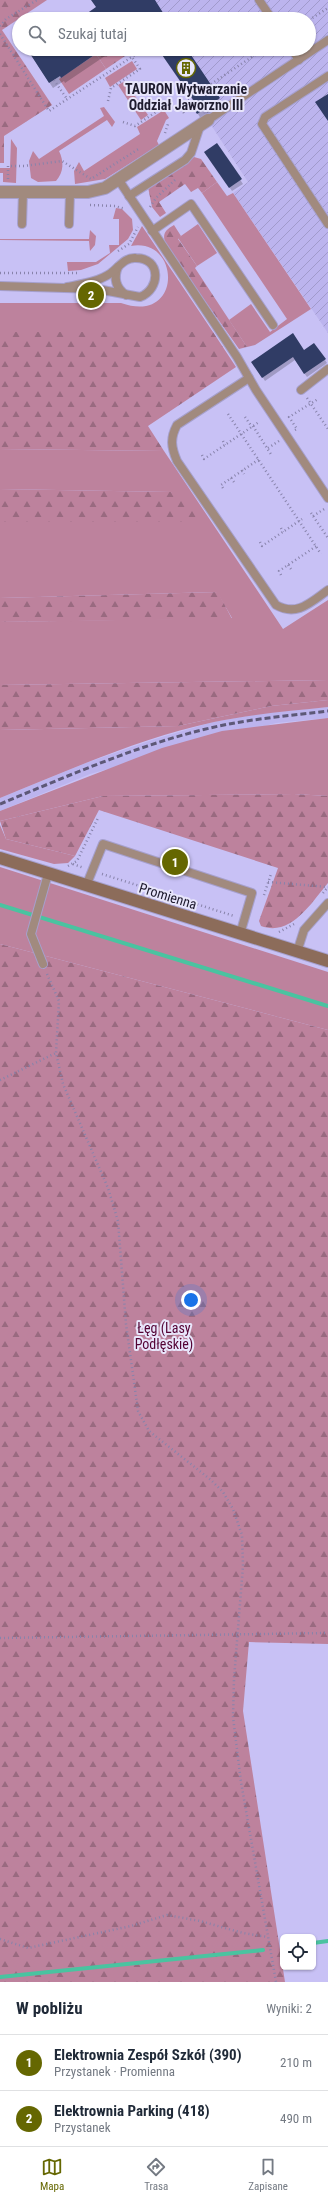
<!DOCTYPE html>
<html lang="pl">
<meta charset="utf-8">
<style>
:root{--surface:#fff;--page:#f2f2f3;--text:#1f2937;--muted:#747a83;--line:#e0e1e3;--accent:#656701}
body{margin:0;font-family:"Roboto Condensed",sans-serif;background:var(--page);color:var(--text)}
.controls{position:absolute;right:12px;bottom:12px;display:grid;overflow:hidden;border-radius:6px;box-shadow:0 1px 3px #0004}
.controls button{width:36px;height:36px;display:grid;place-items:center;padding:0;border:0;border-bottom:1px solid var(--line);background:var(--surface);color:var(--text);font:20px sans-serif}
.you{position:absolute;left:191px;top:1300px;width:14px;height:14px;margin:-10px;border:3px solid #fff;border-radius:50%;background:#1a73e8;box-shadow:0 0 0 6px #1a73e833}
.badge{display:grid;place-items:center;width:26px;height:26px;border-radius:50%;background:var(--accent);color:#fff;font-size:13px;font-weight:700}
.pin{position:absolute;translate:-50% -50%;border:2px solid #fff;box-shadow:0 1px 4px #0006}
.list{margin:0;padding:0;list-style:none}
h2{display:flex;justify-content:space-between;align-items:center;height:52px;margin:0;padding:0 16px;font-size:17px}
h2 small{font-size:13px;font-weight:400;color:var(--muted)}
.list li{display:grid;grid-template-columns:26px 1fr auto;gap:12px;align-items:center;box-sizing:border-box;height:56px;padding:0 16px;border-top:1px solid var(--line)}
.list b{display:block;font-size:15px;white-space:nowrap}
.list p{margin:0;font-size:13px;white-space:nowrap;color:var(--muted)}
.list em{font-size:13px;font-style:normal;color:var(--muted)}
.icon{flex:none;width:22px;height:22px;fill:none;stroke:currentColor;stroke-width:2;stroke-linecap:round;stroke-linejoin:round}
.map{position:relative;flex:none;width:328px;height:1982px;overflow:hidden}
.search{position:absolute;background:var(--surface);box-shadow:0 1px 3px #0004;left:12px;right:12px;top:12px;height:44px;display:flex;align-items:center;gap:10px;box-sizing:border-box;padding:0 14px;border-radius:22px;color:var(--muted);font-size:15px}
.sheet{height:164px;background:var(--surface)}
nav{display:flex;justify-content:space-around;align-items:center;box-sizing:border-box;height:56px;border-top:1px solid var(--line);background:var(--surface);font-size:11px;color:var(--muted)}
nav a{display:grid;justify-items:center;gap:2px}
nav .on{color:var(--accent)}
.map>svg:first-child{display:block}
.built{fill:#bcb4ee}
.industrial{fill:url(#industrial-furrows)}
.grass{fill:#bd829d}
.forest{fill:url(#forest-firs)}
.shadow{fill:#0003}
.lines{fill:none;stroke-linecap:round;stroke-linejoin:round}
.stream{stroke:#4ac3a0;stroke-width:4}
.building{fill:#303c65}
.lane-casing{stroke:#a6a0cd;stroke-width:10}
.street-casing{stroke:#a6a0cd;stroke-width:14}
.secondary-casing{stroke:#a6a0cd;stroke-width:14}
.path{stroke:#8883ab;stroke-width:2.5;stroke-dasharray:1 3;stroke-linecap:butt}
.lane{stroke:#a18a7e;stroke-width:8}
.street{stroke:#a18a7e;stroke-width:12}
.secondary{stroke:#8c6c5a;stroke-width:12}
.rail{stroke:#5d5877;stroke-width:3;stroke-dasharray:6 3;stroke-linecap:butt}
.labels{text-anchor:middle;stroke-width:4;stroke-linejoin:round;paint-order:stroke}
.poi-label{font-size:14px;font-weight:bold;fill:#1e1b2e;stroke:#e8e6fb}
.street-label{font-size:14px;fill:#1e1b2e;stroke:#e8e6fb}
.park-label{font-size:14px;fill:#530233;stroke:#e8e6fb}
</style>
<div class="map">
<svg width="328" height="1982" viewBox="0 0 328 1982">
<defs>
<pattern id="industrial-furrows" width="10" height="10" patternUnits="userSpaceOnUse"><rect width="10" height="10" fill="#bcb4ee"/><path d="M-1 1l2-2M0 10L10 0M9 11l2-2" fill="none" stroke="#a19acc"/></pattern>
<pattern id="forest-firs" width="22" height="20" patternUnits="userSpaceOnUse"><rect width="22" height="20" fill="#bd829d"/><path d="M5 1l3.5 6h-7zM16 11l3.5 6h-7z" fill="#996a80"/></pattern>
</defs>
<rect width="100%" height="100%" fill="#c8c1f5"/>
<!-- built -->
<path class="built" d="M328,707V718L276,723L90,774L0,811V798L86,763L152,740L213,722L265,713Z"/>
<!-- industrial -->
<path class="industrial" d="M155,0H328V333L233,193L248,182L202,111L220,98L187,49H309V19H167Z"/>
<!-- grass -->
<g class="grass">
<path d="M96,54L106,69L69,94L59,79Z"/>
<path d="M132,61L137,69L110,87L105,78Z"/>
<path d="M125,81L148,115L141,120L118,85Z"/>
<path d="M104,107L115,122L112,127L107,120L59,151C64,161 64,172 56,181L38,182L31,178L29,161L33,151L39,159L104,116L100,108Z"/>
<path d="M164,110L169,118L166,120L157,141L159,145L105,179L75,184L74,171L79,162L84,171L140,134L137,127Z"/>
<path d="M11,139L17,148L16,183L3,182V173H0V168H10Z"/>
<path d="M217,182L227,196L233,193L311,309L255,345L247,347L229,320L251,304L270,332L287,319L202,193Z"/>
<path d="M116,208L122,209L132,219L133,230L128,239L98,264L81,270L68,271L67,262H96L110,253L109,245H119V219H113Z"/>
<path d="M198,224L217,253L197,266L178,238Z"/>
<path d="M142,226L213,332H0V303H121C183,325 181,237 131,246Z"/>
<path d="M90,230L96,236L95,245L90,251L89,241L0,240V239H89Z"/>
<path d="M0,449L164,451L283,629L328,600V680L0,685V622L232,618L217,592L0,598V522H201L171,492L0,489Z"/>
<path d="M328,700V707C290,711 252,714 214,722C140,738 69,770 0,798V730L178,726L271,706Z"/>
<path d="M328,718V796L294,794L103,796L0,821V811L162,748L222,731Z"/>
<path d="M0,825L6,839L75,856L68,863L54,864L0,849Z"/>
<path d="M0,867L328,972V1030L0,944Z"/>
</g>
<!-- forest -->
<g class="forest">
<path d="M0,0H47L2,30L52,105L4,136V163H0Z"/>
<path d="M102,49H125L128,54L106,69L96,54Z"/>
<path d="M194,157L201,159L217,182L202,193L198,188L191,192L185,184L159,202L166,213L160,217L152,207L148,187Z"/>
<path d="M174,225L181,236L178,239L197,266L195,268L247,347L239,349L167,247C162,236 163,231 174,225Z"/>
<path d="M0,332H213L236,367L148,426L164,451L0,449Z"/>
<path d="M0,489L171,492L188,498L202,522H0Z"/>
<path d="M218,592L232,619L0,622V598Z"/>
<path d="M328,680V700L271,706L178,726L0,730V685Z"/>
<path d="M294,794L328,796V883C311,903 291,937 261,926L259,921L278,868L99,810L75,856L6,839L0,821L103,796Z"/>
<path d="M0,944L328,1030V1644L249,1642L243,1711L285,1982H0Z"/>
</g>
<!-- shadow -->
<g class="shadow">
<path d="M27,49H103L101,50L105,56L65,83L64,81L53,88Z"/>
<path d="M158,49H186L223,105L201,119L195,109L194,102Z"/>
<path d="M216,144L243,184L232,191L207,155Z"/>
<path d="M314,344L327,363L307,377L295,360L265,381L255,365L304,351Z"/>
</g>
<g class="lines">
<!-- stream -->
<g class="stream">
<path d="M0,905L328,1006"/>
<path d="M313,1943L328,1941"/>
<path d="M0,1977L263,1950"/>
</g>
</g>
<!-- building -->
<g class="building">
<path d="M91,0H155L167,19H79L96,7Z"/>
<path d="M27,49H103L61,78L60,76L49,83Z"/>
<path d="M158,49H187L220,98L197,114L190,103L194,101Z"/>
<path d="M328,94V121L315,102Z"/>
<path d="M217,143L242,179L229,188L204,152Z"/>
<path d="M293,333L304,350L314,343L326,359L304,374L293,357L262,378L251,362Z"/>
</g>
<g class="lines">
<!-- lane casing -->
<g class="lane-casing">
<g id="lane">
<path d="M259,0L272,19"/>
<path d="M292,49L299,60"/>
<path d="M328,76L265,117L262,124L328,224"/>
<path d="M208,120L328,40"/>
<path d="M118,179L237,357L256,390L328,498"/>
<path d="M129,196L185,160L191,153L200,126"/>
<path d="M22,224L23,192"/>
<path d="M69,224L70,193"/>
<path d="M152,231L191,204L273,325"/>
<path d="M118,267C113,279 116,288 126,295"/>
<path d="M0,286L97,289L140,297C161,289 161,258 136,258C125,257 119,267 111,273C98,282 82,284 67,287"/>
<path d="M249,378L177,425C170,438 171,447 177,461L276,605C297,617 311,602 328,590"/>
<path d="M301,390L328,369"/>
<path d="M86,886L103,844L252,893L240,934"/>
<path d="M297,952L304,930L328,903"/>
<path d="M43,964L31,934L48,874"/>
</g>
</g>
<!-- street casing -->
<g class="street-casing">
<path id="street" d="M0,192H88L105,188L208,120"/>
</g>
<!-- secondary casing -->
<g class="secondary-casing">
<path id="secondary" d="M0,858L328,961"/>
</g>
<!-- path -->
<g class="path">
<path d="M309,20L328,8"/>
<path d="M0,26L6,19L37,0"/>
<path d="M0,34L49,111L138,53"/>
<path d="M54,80L67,99"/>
<path d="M211,84L264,49"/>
<path d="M108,101L111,88L140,69L132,57"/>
<path d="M184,113L179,105L191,97"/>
<path d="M123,122L135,126L168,104"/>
<path d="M165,133L168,124"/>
<path d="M8,179V166H24L62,161L91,179L140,148"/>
<path d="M90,205L115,206L125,209"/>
<path d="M150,207L156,198L175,180"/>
<path d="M118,251L129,244L138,227"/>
<path d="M0,273H77"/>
<path d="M307,398L328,429"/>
<path d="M228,414L321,554"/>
<path d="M245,417L252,427"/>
<path d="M253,426L272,456"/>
<path d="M295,430L297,429L289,417L318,399"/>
<path d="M223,441L225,445"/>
<path d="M268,448L279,441"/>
<path d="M202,455L204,459L259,422"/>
<path d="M242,470L244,474"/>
<path d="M231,478L234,482"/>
<path d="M223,488L221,485L261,458"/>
<path d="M311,513L328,538"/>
<path d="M313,516L326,508"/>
<path d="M281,528L283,532"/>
<path d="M260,542L262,546L302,519"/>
<path d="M288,565L291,569"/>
<path d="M281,575L279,571L318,545"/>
<path d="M73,864L84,868"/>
<path d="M68,866L77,861L98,818"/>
<path d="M102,874L234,916"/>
<path d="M268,882L328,887"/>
<path d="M323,893L328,887"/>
<path d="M264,895L271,874"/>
<path d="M279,932L296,923"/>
<path d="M47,974L59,1001L56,1053L63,1084L108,1188L118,1221L126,1324L138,1411L149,1431L211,1480L223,1492L233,1509L242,1535L243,1566L234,1679L233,1717L241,1782L276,1982"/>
<path d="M0,1080L56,1053"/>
<path d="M0,1638L328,1633"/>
<path d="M0,1939L28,1948L131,1926L167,1915L200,1921L243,1933L268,1937"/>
</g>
<!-- lane -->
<use href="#lane" class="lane"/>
<!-- street -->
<use href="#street" class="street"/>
<!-- secondary -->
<use href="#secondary" class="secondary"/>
<!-- rail -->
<path class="rail" d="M0,804C73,774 151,739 229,724C261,718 295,715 328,711"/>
</g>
<!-- icons -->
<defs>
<g id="building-ring" transform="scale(1)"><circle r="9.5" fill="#e8e6fb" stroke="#656701" stroke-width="1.5"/><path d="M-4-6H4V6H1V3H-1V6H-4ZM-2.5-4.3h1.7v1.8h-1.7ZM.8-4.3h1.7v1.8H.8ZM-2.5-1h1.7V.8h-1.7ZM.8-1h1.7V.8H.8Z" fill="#656701"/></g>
</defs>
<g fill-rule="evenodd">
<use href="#building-ring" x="186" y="68"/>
</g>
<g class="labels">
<!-- poi labels -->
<g class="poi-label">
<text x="186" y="94">TAURON Wytwarzanie<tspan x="186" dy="16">Oddział Jaworzno III</tspan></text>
</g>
<!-- street labels -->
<g class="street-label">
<text transform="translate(168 896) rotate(17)" y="5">Promienna</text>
</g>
<!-- park labels -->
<g class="park-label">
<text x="164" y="1333">Łęg (Lasy<tspan x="164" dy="16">Podłęskie)</tspan></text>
</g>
</g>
</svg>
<div class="controls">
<button><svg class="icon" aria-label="locate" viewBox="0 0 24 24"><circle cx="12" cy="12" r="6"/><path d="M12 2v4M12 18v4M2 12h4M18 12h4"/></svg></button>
</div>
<div class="you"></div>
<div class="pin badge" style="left:175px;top:862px">1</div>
<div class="pin badge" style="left:91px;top:295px">2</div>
<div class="search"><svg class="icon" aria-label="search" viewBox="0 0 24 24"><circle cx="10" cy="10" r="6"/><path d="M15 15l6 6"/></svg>Szukaj tutaj</div>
</div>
<section class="sheet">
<h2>W pobliżu<small>Wyniki: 2</small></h2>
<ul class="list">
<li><span class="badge">1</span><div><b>Elektrownia Zespół Szkół (390)</b><p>Przystanek · Promienna</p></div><em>210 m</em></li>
<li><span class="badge">2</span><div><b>Elektrownia Parking (418)</b><p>Przystanek</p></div><em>490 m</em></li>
</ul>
</section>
<nav>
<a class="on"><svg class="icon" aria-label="map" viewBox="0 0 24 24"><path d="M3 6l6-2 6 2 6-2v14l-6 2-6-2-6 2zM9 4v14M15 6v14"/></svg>Mapa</a>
<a><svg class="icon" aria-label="directions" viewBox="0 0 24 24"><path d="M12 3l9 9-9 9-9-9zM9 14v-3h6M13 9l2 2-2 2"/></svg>Trasa</a>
<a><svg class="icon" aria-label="saved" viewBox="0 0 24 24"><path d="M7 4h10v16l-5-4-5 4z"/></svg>Zapisane</a>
</nav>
